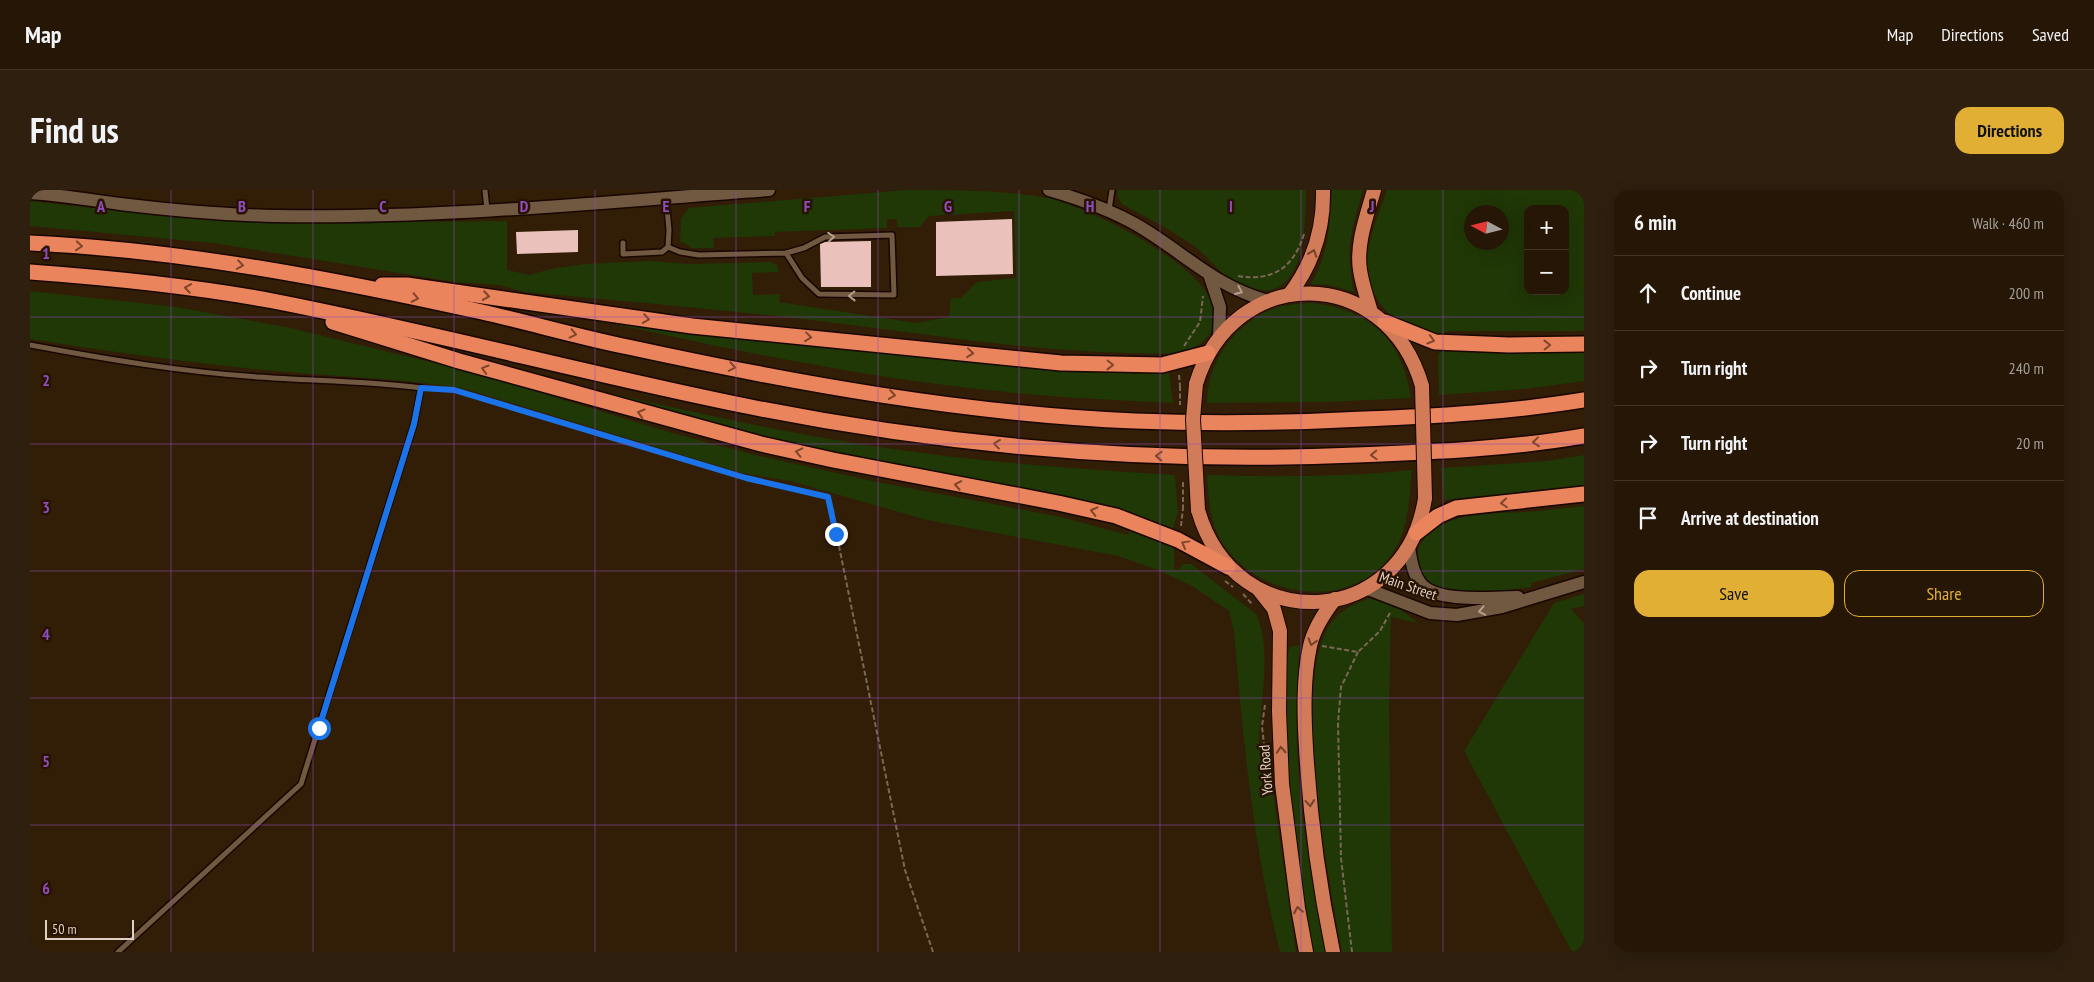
<!DOCTYPE html>
<meta charset="utf-8">
<style>
:root{--surface:#261605;--page:#2e1f0f;--text:#f1f3f6;--muted:#a49f9a;--line:#423527;--accent:#e1af34}
body{margin:0;font-family:"PT Sans Narrow",sans-serif;background:var(--page);color:var(--text)}
.controls{position:absolute;right:15px;top:15px;display:grid;overflow:hidden;border-radius:10px;box-shadow:0 5px 20px #0002}
.controls button{width:45px;height:45px;display:grid;place-items:center;padding:0;border:0;border-bottom:1px solid var(--line);background:var(--surface);color:var(--text);font:25px sans-serif}
.compass{position:absolute;left:1434px;top:15px;width:45px;height:45px;border-radius:50%;background:var(--surface);box-shadow:0 5px 20px #0002;rotate:277deg}
.scale{position:absolute;left:15px;bottom:12px;width:89px;box-sizing:border-box;padding-left:5px;border:2px solid #dfd0c4;border-top:0;font-size:14px;line-height:18px;white-space:nowrap;color:#dfd0c4;-webkit-text-stroke:4px #271300;paint-order:stroke}
.stop{position:absolute;width:15px;height:15px;margin:-11px;border:4px solid #1a73e8;border-radius:50%;background:#fff}
.stop.end{background:#1a73e8;border-color:#fff;box-shadow:0 1px 5px #0008}
.list{margin:0;padding:0;list-style:none}
h2{display:flex;justify-content:space-between;align-items:center;height:65px;margin:0;padding:0 20px;font-size:21px}
h2 small{font-size:16px;font-weight:400;color:var(--muted)}
.list li{display:grid;grid-template-columns:32px 1fr auto;gap:15px;align-items:center;box-sizing:border-box;height:75px;padding:0 20px;border-top:1px solid var(--line)}
.list b{display:block;font-size:19px;white-space:nowrap}
.list em{font-size:16px;font-style:normal;color:var(--muted)}
.actions{display:flex;gap:10px;padding:15px 20px}
.actions a{flex:1;padding:11px 0;border:1px solid var(--accent);border-radius:15px;text-align:center;font-size:18px;color:var(--accent)}
.actions .main{background:var(--accent);color:#111}
.icon{flex:none;width:28px;height:28px;fill:none;stroke:currentColor;stroke-width:2;stroke-linecap:round;stroke-linejoin:round}
.map{position:relative;flex:none;width:1554px;height:762px;overflow:hidden;border-radius:15px}
header{display:flex;align-items:center;gap:30px;box-sizing:border-box;height:70px;padding:0 25px;background:var(--surface);border-bottom:1px solid var(--line)}
header strong{font-size:24px}
nav{display:flex;gap:28px;margin-inline-start:auto;font-size:18px}
.intro{display:flex;align-items:center;justify-content:space-between;box-sizing:border-box;height:120px;padding:0 30px}
h1{margin:0;font-size:35px}
.button{padding:12px 22px;border-radius:15px;background:var(--accent);color:#111;font-size:18px;font-weight:700}
main{display:flex;gap:30px;padding:0 30px}
aside{flex:1;background:var(--surface);border-radius:15px;box-shadow:0 5px 20px #0002}
.map>svg:first-child{display:block}
.green{fill:#203706;fill-rule:evenodd}
.building{fill:#eac2bb}
.lines{fill:none;stroke-linecap:round;stroke-linejoin:round}
.service-casing{stroke:#190600;stroke-width:8}
.tertiary-casing{stroke:#190600;stroke-width:15}
.trunk-casing{stroke:#190600;stroke-width:16}
.motorway-casing{stroke:#190600;stroke-width:18}
.path{stroke:#7a6856;stroke-width:2;stroke-dasharray:5 2.5;stroke-linecap:butt}
.service{stroke:#715841;stroke-width:5}
.tertiary{stroke:#715841;stroke-width:12}
.trunk{stroke:#d27b58;stroke-width:14}
.motorway{stroke:#ea845d;stroke-width:15}
.trunk-bridge-casing{stroke:#190600;stroke-width:16;stroke-linecap:butt}
.path-bridge{stroke:#7a6856;stroke-width:2;stroke-dasharray:5 2.5;stroke-linecap:butt}
.trunk-bridge{stroke:#d27b58;stroke-width:14}
.oneway{stroke:#b3a090}
.oneway2{stroke:#7f462a}
.oneway3{stroke:#744228}
.route{stroke:#1a73e8;stroke-width:6}
.grid{fill:none;stroke:#8f4dc0;stroke-width:1;stroke-opacity:0.55}
.labels{text-anchor:middle;stroke-width:5;stroke-linejoin:round;paint-order:stroke}
.street-label{font-size:15px;fill:#dfd0c4;stroke:#271300}
.grid-label{font-size:16px;text-anchor:middle;font-weight:bold;fill:#8f4dc0;stroke:#271300;stroke-width:5;stroke-linejoin:round;paint-order:stroke}
</style>
<header>
<strong>Map</strong>
<nav><a>Map</a><a>Directions</a><a>Saved</a></nav>
</header>
<div class="intro"><h1>Find us</h1><a class="button">Directions</a></div>
<main>
<div class="map">
<svg width="1554" height="762" viewBox="0 0 1554 762">
<rect width="100%" height="100%" fill="#321d07"/>
<!-- green -->
<g class="green">
<path d="M875,0C923,0 974,0 1020,8C1060,19 1199,83 1184,135C1181,145 1172,154 1163,158C1148,166 1116,163 1099,163C1000,161 902,145 805,133C701,120 598,112 494,102L469,95L425,92L183,53L0,36V11L137,26L241,33L477,31V80L500,85L520,79L554,74L621,71L658,74L741,72L747,75L749,82L722,83L723,105L750,104L749,112L886,133L919,127L921,108H931L947,92L986,88L984,21L899,26L890,37H867V29H857V38L745,42V46L683,48L684,58H662L650,51L651,29L659,18Z"/>
<path d="M1088,0H1276C1276,31 1275,112 1225,99C1217,97 1208,95 1201,90C1187,80 1177,66 1164,56C1141,40 1116,27 1092,14L1087,6Z"/>
<path d="M1302,0H1333C1321,42 1315,59 1324,102L1299,95L1281,94C1300,60 1299,38 1302,0Z"/>
<path d="M1357,0H1554V141H1416L1413,145C1402,142 1389,141 1379,137C1365,131 1353,120 1346,107C1326,71 1345,35 1357,0ZM1498,19H1535V101H1498ZM1442,22H1472V52H1442Z"/>
<path d="M0,101L147,117L256,137L445,183L642,243L721,264L842,291L1031,327L1098,345L1100,337L1144,355V379L1148,380L1153,374H1161L1226,424C1244,463 1228,519 1229,561L1237,560L1266,762H1250C1223,657 1213,549 1204,442L1199,421L1162,396L1128,380L1088,366L897,330L760,291L712,283L436,199C376,189 315,187 255,182C170,174 85,163 0,149Z"/>
<path d="M1282,113C1341,120 1372,149 1381,208L1296,212L1177,213C1177,173 1203,136 1240,120C1253,114 1268,114 1282,113Z"/>
<path d="M539,124L1006,176L1139,183L1143,213C1087,210 1031,208 976,202C829,188 683,156 539,124Z"/>
<path d="M1554,157V191L1495,199L1409,205L1408,164L1414,159Z"/>
<path d="M519,189C650,220 782,250 916,266C992,275 1069,280 1145,285L1148,322L1142,341L738,251Z"/>
<path d="M1554,265V295L1414,310L1411,278L1517,271Z"/>
<path d="M1382,280C1379,309 1379,340 1362,364C1322,422 1229,409 1193,354C1179,332 1179,310 1177,285C1245,287 1314,287 1382,280Z"/>
<path d="M1554,316V379L1501,393V397C1482,400 1414,408 1400,396C1391,388 1389,381 1387,370C1385,360 1396,343 1405,338C1433,322 1463,324 1494,322C1514,321 1534,318 1554,316Z"/>
<path d="M1554,404V416L1541,419L1554,433V762H1542L1434,561L1524,413Z"/>
<path d="M1346,407L1361,412L1388,433L1361,427L1359,517L1362,762H1312C1299,692 1260,490 1301,433C1313,418 1328,411 1346,407Z"/>
<path d="M1270,455C1259,558 1275,661 1295,762H1284C1266,668 1253,568 1257,472L1259,457Z"/>
</g>
<!-- building -->
<g class="building">
<path d="M982,29L983,84L906,86V32Z"/>
<path d="M548,40V62L487,64L486,42Z"/>
<path d="M841,51V97H791L790,54L795,52Z"/>
</g>
<g class="lines">
<!-- service casing -->
<g class="service-casing">
<g id="service">
<path d="M455,0L457,20"/>
<path d="M1079,20L1082,0"/>
<path d="M593,53V64L632,62L638,57L639,40L636,8"/>
<path d="M638,57L650,62L669,65L756,63L774,58L795,47L862,45L864,105L789,104L772,88L756,63"/>
<path d="M0,155C75,169 152,182 229,187C283,191 337,191 391,198L384,234L271,594L88,762"/>
</g>
</g>
<!-- tertiary casing -->
<g class="tertiary-casing">
<g id="tertiary">
<path d="M1019,0C1050,9 1079,19 1107,35C1155,63 1182,95 1238,111"/>
<path d="M0,3C30,5 60,10 90,14C141,20 193,25 245,26C409,29 575,12 739,0"/>
<path d="M1180,87L1190,117L1189,146"/>
<path d="M1379,357C1381,370 1383,386 1393,396C1412,413 1464,407 1488,407"/>
<path d="M1335,398L1400,423L1427,425L1472,417L1554,392"/>
</g>
</g>
<!-- trunk casing -->
<g class="trunk-casing">
<g id="trunk">
<path d="M1259,105C1283,74 1294,40 1293,0"/>
<path d="M1341,122C1337,108 1332,94 1330,80C1326,54 1337,25 1344,0"/>
<path d="M1166,194C1203,72 1357,74 1392,196"/>
<path d="M1168,320C1205,449 1375,440 1395,308"/>
<path d="M1229,400L1244,419L1250,441L1249,521L1252,594L1268,718L1276,762"/>
<path d="M1303,762C1289,695 1280,627 1276,558C1274,524 1273,489 1280,456C1284,438 1294,423 1305,409"/>
</g>
</g>
<!-- motorway casing -->
<g class="motorway-casing">
<g id="motorway">
<path d="M0,53C152,60 303,89 452,122C501,133 549,147 598,157C764,193 935,224 1105,231C1181,234 1258,233 1334,229C1407,226 1481,222 1554,210"/>
<path d="M0,82C81,88 163,96 243,111C403,142 561,185 721,217C921,257 1123,274 1326,265C1402,262 1479,259 1554,246"/>
<path d="M352,95H377L662,136L1031,173L1132,175L1178,163"/>
<path d="M303,132L429,171L731,254L803,270L1028,313L1086,326L1148,350L1198,377"/>
<path d="M1355,132L1405,152L1479,155L1554,154"/>
<path d="M1386,343L1408,326L1426,318L1554,304"/>
</g>
</g>
<!-- path -->
<g class="path">
<path d="M1208,86C1243,92 1264,77 1274,44"/>
<path d="M1154,156L1170,132L1173,106"/>
<path d="M1149,185L1150,196"/>
<path d="M399,198L424,200L716,288L799,307L875,680L903,762"/>
<path d="M1151,336L1153,318"/>
<path d="M1195,391L1203,397"/>
<path d="M1213,404L1223,415"/>
<path d="M1292,456L1328,462L1350,441L1361,421"/>
<path d="M1235,515L1232,536L1234,555H1238"/>
<path d="M1322,762L1311,668L1308,533L1311,497L1328,462"/>
</g>
<!-- service -->
<use href="#service" class="service"/>
<!-- tertiary -->
<use href="#tertiary" class="tertiary"/>
<!-- trunk -->
<use href="#trunk" class="trunk"/>
<!-- motorway -->
<use href="#motorway" class="motorway"/>
<!-- trunk-bridge casing -->
<g class="trunk-bridge-casing">
<g id="trunk-bridge">
<path d="M1166,194L1163,229L1168,320"/>
<path d="M1392,196L1395,308"/>
</g>
</g>
<!-- path-bridge -->
<g class="path-bridge">
<path d="M1150,196V215"/>
<path d="M1153,292V318"/>
</g>
<!-- trunk-bridge -->
<use href="#trunk-bridge" class="trunk-bridge"/>
</g>
<!-- one-way arrows -->
<defs><path id="oneway-chevron" d="M-2-3.5L2.5 0L-2 3.5" fill="none" stroke-width="1.6" stroke-linecap="round" stroke-linejoin="round" transform="scale(1.25)"/></defs>
<g class="oneway">
<use href="#oneway-chevron" transform="translate(801 47) rotate(-4)"/>
<use href="#oneway-chevron" transform="translate(1209 101) rotate(23)"/>
<use href="#oneway-chevron" transform="translate(822 106) rotate(179)"/>
<use href="#oneway-chevron" transform="translate(1452 421) rotate(169)"/>
</g>
<g class="oneway2">
<use href="#oneway-chevron" transform="translate(49 56) rotate(5)"/>
<use href="#oneway-chevron" transform="translate(210 75) rotate(8)"/>
<use href="#oneway-chevron" transform="translate(158 98) rotate(-171)"/>
<use href="#oneway-chevron" transform="translate(456 106) rotate(8)"/>
<use href="#oneway-chevron" transform="translate(385 108) rotate(12)"/>
<use href="#oneway-chevron" transform="translate(616 129) rotate(9)"/>
<use href="#oneway-chevron" transform="translate(543 144) rotate(13)"/>
<use href="#oneway-chevron" transform="translate(778 147) rotate(6)"/>
<use href="#oneway-chevron" transform="translate(1401 150) rotate(16)"/>
<use href="#oneway-chevron" transform="translate(1517 155) rotate(-1)"/>
<use href="#oneway-chevron" transform="translate(940 163) rotate(6)"/>
<use href="#oneway-chevron" transform="translate(1080 175) rotate(1)"/>
<use href="#oneway-chevron" transform="translate(702 177) rotate(11)"/>
<use href="#oneway-chevron" transform="translate(455 179) rotate(-164)"/>
<use href="#oneway-chevron" transform="translate(862 205) rotate(9)"/>
<use href="#oneway-chevron" transform="translate(611 223) rotate(-164)"/>
<use href="#oneway-chevron" transform="translate(1506 252) rotate(174)"/>
<use href="#oneway-chevron" transform="translate(967 254) rotate(-173)"/>
<use href="#oneway-chevron" transform="translate(769 262) rotate(-167)"/>
<use href="#oneway-chevron" transform="translate(1344 265) rotate(178)"/>
<use href="#oneway-chevron" transform="translate(1129 266) rotate(-178)"/>
<use href="#oneway-chevron" transform="translate(928 295) rotate(-170)"/>
<use href="#oneway-chevron" transform="translate(1474 313) rotate(175)"/>
<use href="#oneway-chevron" transform="translate(1064 321) rotate(-166)"/>
<use href="#oneway-chevron" transform="translate(1155 354) rotate(-151)"/>
</g>
<g class="oneway3">
<use href="#oneway-chevron" transform="translate(1283 63) rotate(-71)"/>
<use href="#oneway-chevron" transform="translate(1282 452) rotate(107)"/>
<use href="#oneway-chevron" transform="translate(1251 560) rotate(-93)"/>
<use href="#oneway-chevron" transform="translate(1280 613) rotate(85)"/>
<use href="#oneway-chevron" transform="translate(1268 720) rotate(-100)"/>
</g>
<g class="lines">
<!-- route -->
<path class="route" d="M289,538L384,234L391,198L424,200L716,288L798,307L806,344"/>
</g>
<!-- grid -->
<path class="grid" d="M141,0V762M283,0V762M424,0V762M565,0V762M706,0V762M848,0V762M989,0V762M1130,0V762M1271,0V762M1413,0V762M0,127H1554M0,254H1554M0,381H1554M0,508H1554M0,635H1554"/>
<g class="labels">
<!-- street labels -->
<g class="street-label">
<text transform="translate(1378 396) rotate(19)" y="5">Main Street</text>
<text transform="translate(1236 580) rotate(-94)" y="5">York Road</text>
</g>
</g>
<g class="grid-label">
<text x="71" y="22">A</text>
<text x="212" y="22">B</text>
<text x="353" y="22">C</text>
<text x="494" y="22">D</text>
<text x="636" y="22">E</text>
<text x="777" y="22">F</text>
<text x="918" y="22">G</text>
<text x="1060" y="22">H</text>
<text x="1201" y="22">I</text>
<text x="1342" y="22">J</text>
<text x="16" y="69">1</text>
<text x="16" y="196">2</text>
<text x="16" y="323">3</text>
<text x="16" y="450">4</text>
<text x="16" y="577">5</text>
<text x="16" y="704">6</text>
</g>
</svg>
<div class="controls">
<button>+</button>
<button>−</button>
</div>
<svg class="compass" viewBox="-18 -18 36 36"><path d="M0-13l5 13h-10z" fill="#e53935"/><path d="M0 13l5-13h-10z" fill="#a49f9a"/></svg>
<div class="scale">50 m</div>
<div class="stop" style="left:289px;top:538px"></div>
<div class="stop end" style="left:806px;top:344px"></div>
</div>
<aside>
<h2>6 min<small>Walk · 460 m</small></h2>
<ul class="list">
<li><svg class="icon" aria-label="ahead" viewBox="0 0 24 24"><path d="M12 20V5M6 11l6-6 6 6"/></svg><div><b>Continue</b></div><em>200 m</em></li>
<li><svg class="icon" aria-label="right" viewBox="0 0 24 24"><path d="M7 20v-9h11M14 6l5 5-5 5"/></svg><div><b>Turn right</b></div><em>240 m</em></li>
<li><svg class="icon" aria-label="right" viewBox="0 0 24 24"><path d="M7 20v-9h11M14 6l5 5-5 5"/></svg><div><b>Turn right</b></div><em>20 m</em></li>
<li><svg class="icon" aria-label="arrive" viewBox="0 0 24 24"><path d="M6 21V4h12l-3 4 3 4H6"/></svg><div><b>Arrive at destination</b></div></li>
</ul>
<div class="actions"><a class="main">Save</a><a>Share</a></div>
</aside>
</main>
